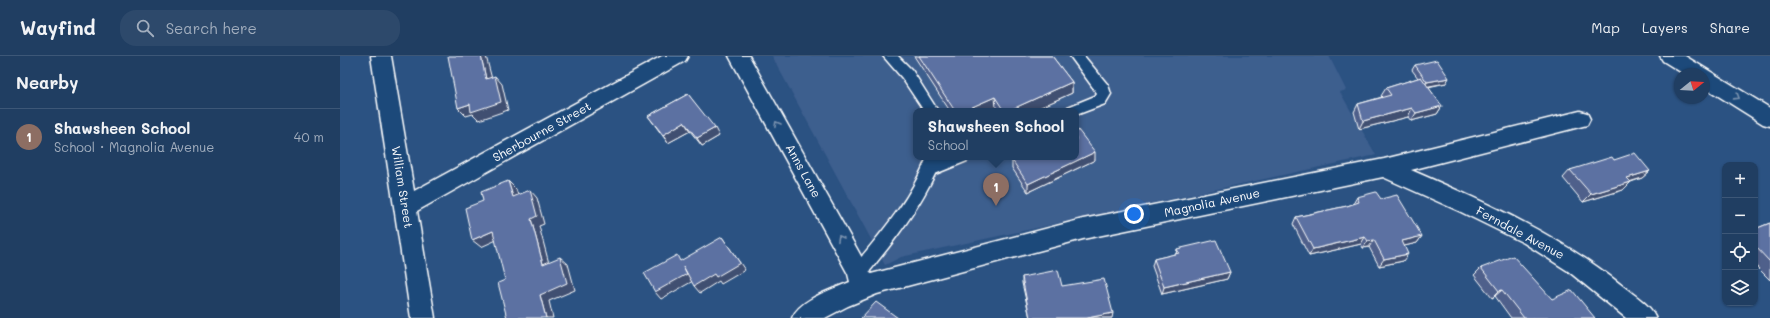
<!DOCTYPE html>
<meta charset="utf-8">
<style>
:root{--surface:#203e62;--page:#2d496b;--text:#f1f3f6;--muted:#a2aebe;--line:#3d5777;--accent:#ff9aa2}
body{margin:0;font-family:Mali,sans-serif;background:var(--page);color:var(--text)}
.controls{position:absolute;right:12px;bottom:12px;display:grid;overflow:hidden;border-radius:8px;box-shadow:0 1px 3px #0004}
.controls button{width:36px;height:36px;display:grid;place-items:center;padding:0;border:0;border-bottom:1px solid var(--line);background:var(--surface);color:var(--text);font:20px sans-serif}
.compass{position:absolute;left:1334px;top:12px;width:36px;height:36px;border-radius:50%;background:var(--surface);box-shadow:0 1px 3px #0004;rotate:72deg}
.you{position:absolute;left:794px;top:158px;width:14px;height:14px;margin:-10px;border:3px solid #fff;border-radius:50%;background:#1a73e8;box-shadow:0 0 0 6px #1a73e833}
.badge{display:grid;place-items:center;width:26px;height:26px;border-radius:50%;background:var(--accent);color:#fff;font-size:13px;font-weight:700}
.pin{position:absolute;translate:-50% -33px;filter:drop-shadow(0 1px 2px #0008)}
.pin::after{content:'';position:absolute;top:21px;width:14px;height:12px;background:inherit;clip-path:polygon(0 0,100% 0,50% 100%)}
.popup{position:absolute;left:573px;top:52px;width:166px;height:52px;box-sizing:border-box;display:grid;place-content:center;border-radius:8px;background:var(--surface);filter:drop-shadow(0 1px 3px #0005);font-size:13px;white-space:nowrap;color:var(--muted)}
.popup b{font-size:15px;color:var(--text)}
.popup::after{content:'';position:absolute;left:50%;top:100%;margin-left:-8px;border:8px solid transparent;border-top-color:var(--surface)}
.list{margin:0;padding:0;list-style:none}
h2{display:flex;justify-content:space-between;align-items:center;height:52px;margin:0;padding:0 16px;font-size:17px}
h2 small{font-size:13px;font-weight:400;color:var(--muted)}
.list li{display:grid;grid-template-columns:26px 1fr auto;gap:12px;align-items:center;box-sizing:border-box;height:56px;padding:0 16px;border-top:1px solid var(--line)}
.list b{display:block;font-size:15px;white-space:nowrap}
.list p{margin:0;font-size:13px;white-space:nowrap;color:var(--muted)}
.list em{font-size:13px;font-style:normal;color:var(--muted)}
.icon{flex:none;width:22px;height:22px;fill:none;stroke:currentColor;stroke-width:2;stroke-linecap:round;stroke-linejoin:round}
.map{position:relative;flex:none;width:1430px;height:262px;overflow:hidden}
header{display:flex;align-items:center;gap:24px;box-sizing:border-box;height:56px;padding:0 20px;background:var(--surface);border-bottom:1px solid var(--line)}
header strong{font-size:19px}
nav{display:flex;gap:22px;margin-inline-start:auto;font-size:14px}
.search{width:280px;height:36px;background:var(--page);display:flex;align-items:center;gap:10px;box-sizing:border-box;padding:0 14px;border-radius:16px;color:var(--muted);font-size:15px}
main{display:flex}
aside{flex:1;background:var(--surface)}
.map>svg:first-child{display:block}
.built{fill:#3e5e8e;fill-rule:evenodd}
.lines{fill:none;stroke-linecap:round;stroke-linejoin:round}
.service-casing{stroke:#fff;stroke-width:3}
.minor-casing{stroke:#fff;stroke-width:3}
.motorway-casing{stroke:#fff;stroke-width:3}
.service{fill:#1f4a7a;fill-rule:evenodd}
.minor{fill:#1f4a7a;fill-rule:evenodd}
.motorway{fill:#1f4a7a;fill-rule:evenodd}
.wall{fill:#4f618b;stroke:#fff}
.shaded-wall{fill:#404f71;stroke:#fff}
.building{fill:#5c71a2;stroke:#fff}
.oneway{stroke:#7992af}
.labels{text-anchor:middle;stroke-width:4;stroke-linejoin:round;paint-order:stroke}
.street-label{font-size:12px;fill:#fff;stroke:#1f4a7a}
</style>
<header>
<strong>Wayfind</strong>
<div class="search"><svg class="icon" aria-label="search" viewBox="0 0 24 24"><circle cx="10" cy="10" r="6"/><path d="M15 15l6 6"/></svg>Search here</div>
<nav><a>Map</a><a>Layers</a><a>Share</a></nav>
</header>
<main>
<aside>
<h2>Nearby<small></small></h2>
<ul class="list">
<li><span class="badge" style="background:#8d6e63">1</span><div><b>Shawsheen School</b><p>School · Magnolia Avenue</p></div><em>40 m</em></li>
</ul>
</aside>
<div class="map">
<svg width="1430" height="262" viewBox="0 0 1430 262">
<rect width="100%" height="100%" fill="#2b5282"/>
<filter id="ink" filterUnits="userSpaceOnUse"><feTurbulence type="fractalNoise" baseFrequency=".025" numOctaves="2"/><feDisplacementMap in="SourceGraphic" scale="8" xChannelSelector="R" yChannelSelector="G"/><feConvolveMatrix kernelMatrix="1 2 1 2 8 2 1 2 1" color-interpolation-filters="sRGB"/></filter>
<g filter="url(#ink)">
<!-- built -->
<path class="built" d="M432,0H989L1006,34L1000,36L1036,99L561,201L545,209ZM576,55H736V101H576Z"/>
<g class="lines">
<!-- service casing -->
<g class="service-casing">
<g id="service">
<path d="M543,0H558L572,14L598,55H584L562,22Z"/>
<path d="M730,0H744L768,29L771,38L765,48L736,59V55H726L728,51L755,40L757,37Z"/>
<path d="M587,101H601L600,103L606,101H629L627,105L595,118C580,149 562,175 540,202C534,209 528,220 519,223L513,221L511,216L513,211C542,176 571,143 587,101Z"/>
</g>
</g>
<!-- minor casing -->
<g class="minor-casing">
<g id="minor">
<path d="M31,0H51L74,135L322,0H348L345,5L77,155L95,262H71Z"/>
<path d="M389,0H409L531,218L743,163L1044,103L1240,55L1247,57L1250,63L1247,69L1071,114C1147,147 1218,178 1284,231C1295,240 1310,248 1316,262H1286L1228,215L1184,187L1121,156L1043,121L743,183L537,238L508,250L485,262H452C460,243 491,234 510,226L508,218Z"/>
</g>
</g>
<!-- motorway casing -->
<g class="motorway-casing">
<path id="motorway" d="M1320,0H1345L1430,52V70L1423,68L1364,31V18H1344L1323,5Z"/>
</g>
<!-- service -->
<use href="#service" class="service"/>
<!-- minor -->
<use href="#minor" class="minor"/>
<!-- motorway -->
<use href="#motorway" class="motorway"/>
</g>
<!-- wall -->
<g class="wall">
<path d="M574,0H712L732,26V37L692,55H658L656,52L648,55H610Z"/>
<path d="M1075,9L1106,27L1088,31L1102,50L1097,58L1071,65L1068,61L1019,73L1014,56L1018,48L1042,41L1041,40L1046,32L1078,22L1072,14Z"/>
<path d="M348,38L379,80L362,90L350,75L328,87L308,60Z"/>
<path d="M672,104H755L688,136L672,112Z"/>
<path d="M1274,104L1310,115L1302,122L1291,126L1283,134L1243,146L1223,122L1230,114Z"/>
<path d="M1017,141L1041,143L1082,180L1077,187L1064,190L1063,205L1039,210L1029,191L1023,192L1021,188L969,200L953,168L956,161L1007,150L1013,148Z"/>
<path d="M1430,167V224L1415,209V173Z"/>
<path d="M837,193L890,216L887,223L822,238L812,210L814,203L836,198Z"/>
<path d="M1141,212L1212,243L1255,262H1171L1155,240L1152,242L1134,219Z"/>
<path d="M682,221L722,230L772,262H690L682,227Z"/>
</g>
<!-- shaded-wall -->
<g class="shaded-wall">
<path d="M141,0H146L154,31L146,23Z"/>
<path d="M155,20L162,28L168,54L139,64L133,58L126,60L118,52L130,48Z"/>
<path d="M1109,22L1106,27L1084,31L1087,26Z"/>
<path d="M732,26V37L692,55H668Z"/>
<path d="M655,41L656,52L648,55H623Z"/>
<path d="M1102,50L1097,58L1071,65L1076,57Z"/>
<path d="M1072,52L1068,61L1019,73L1023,65Z"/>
<path d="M344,66L350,75L328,87L323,79Z"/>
<path d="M375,72L379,80L362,90L357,82Z"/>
<path d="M755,96V104L688,136V128Z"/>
<path d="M1310,115L1302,122L1279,129L1287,122Z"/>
<path d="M168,125L176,133L181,149L173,141Z"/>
<path d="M1291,126L1283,134L1243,146L1251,138Z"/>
<path d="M190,134L197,142L204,168L199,170L211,215L203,208L191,163Z"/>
<path d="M153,175L161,182L141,191L132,184Z"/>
<path d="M1082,180L1077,187L1056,192L1062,185Z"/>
<path d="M382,181L405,214L381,228L379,225L360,237L354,230Z"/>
<path d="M1025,181L1021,188L969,200L973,193Z"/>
<path d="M1034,184L1029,191L1023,192L1028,185Z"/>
<path d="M1068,198L1063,205L1039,210L1044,203Z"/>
<path d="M220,201L228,208L235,234L209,245L213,262H206L200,239Z"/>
<path d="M343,210L353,225L321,243L315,236Z"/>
<path d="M890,216L887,223L822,238L824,231Z"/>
<path d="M1162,234L1155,240L1152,242L1159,235Z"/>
<path d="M773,257L772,262H747Z"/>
</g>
<!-- building -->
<g class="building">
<path d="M108,0H141L146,23L155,20L161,46L131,56L130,48L118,52Z"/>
<path d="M579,0H712L732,26L668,55H664L655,41L623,55H615Z"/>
<path d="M1097,4L1109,22L1087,26L1075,9Z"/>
<path d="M1081,21L1102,50L1076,57L1072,52L1023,65L1018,48L1051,39L1046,32Z"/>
<path d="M348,38L375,72L357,82L344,66L323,79L308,60Z"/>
<path d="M736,74H738L755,96L688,128L672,104L679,101H736Z"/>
<path d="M1295,97L1310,115L1287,122L1291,126L1251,138L1230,114L1272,101L1274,104Z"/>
<path d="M168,125L173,141L190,134L197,160L191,163L203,208L220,201L227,227L200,239L206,262H167L158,227L165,224L153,175L132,184L125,152L143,145L141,136Z"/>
<path d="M1036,136L1041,143L1057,139L1082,180L1062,185L1068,198L1044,203L1034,184L1028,185L1025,181L973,193L956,161L1007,150L1019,146L1017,141Z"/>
<path d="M1430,167V206L1415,190V173Z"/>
<path d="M382,181L400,207L376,221L374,218L354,230L343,210L347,218L315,236L304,217L337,199L340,205Z"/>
<path d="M876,184L890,216L824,231L814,203L839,197L837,193Z"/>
<path d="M1173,200L1212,243L1232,234L1255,262H1184L1162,234L1159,235L1141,212Z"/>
<path d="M718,214L722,230L764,223L773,257L747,262H690L682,221Z"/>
<path d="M536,246L558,262H521Z"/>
</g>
<!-- one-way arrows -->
<defs><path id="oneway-chevron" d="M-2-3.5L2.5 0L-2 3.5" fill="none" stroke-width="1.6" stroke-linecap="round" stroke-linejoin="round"/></defs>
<g class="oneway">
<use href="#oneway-chevron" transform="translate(1397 41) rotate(32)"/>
<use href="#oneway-chevron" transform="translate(437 68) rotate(-119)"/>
<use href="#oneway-chevron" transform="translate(500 182) rotate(-119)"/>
</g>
</g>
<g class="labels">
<!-- street labels -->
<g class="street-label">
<text transform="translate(202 76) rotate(-29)" y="4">Sherbourne Street</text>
<text transform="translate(463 115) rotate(61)" y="4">Anns Lane</text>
<text transform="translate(62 131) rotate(81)" y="4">William Street</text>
<text transform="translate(872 147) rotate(-12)" y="4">Magnolia Avenue</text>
<text transform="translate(1180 177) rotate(28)" y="4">Ferndale Avenue</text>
</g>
</g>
</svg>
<div class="controls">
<button>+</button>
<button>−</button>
<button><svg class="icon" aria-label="locate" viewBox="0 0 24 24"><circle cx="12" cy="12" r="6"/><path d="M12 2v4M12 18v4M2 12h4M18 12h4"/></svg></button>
<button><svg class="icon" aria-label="layers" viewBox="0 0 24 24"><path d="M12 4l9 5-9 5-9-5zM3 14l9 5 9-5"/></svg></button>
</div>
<svg class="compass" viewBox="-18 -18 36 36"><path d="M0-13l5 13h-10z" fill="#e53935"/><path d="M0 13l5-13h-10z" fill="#a2aebe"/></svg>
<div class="you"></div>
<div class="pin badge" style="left:656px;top:150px;background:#8d6e63">1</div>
<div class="popup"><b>Shawsheen School</b>School</div>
</div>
</main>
